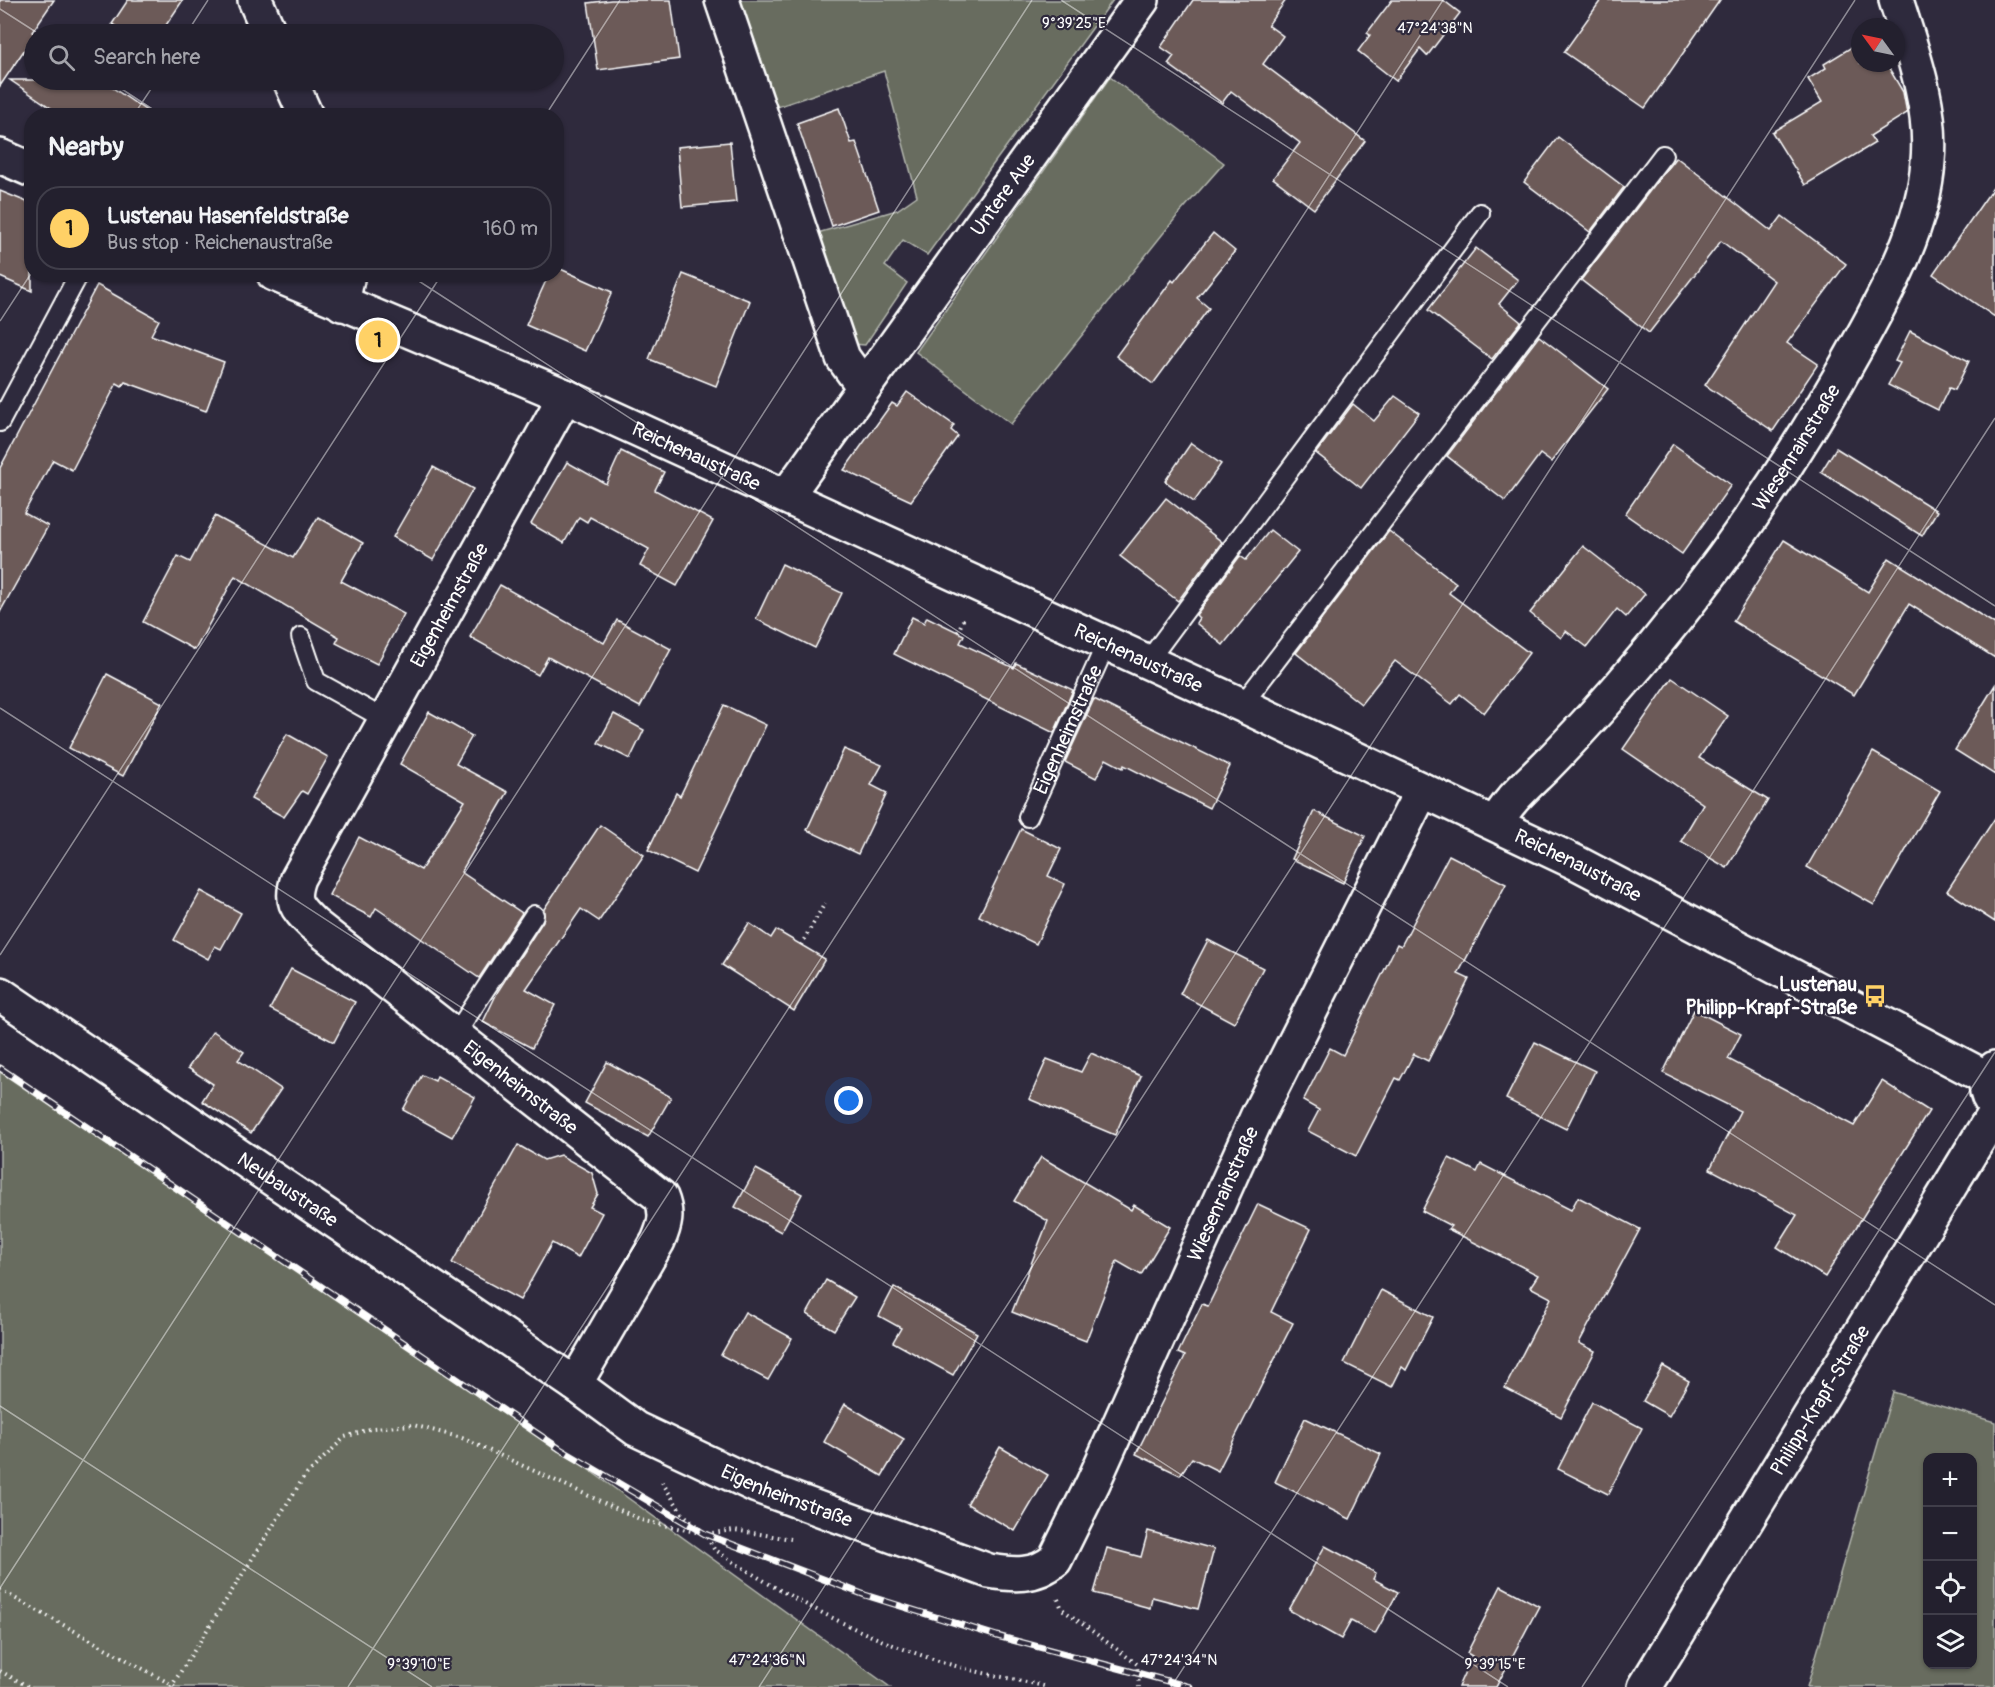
<!DOCTYPE html>
<meta charset="utf-8">
<style>
:root{--surface:#23202e;--page:#2f2d3a;--text:#f1f3f6;--muted:#a3a3aa;--line:#403e4a;--accent:#ffd166}
body{margin:0;font-family:Pangolin,sans-serif;background:var(--page);color:var(--text)}
.controls{position:absolute;right:18px;bottom:18px;display:grid;overflow:hidden;border-radius:12px;box-shadow:0 2px 4px #0004}
.controls button{width:54px;height:54px;display:grid;place-items:center;padding:0;border:0;border-bottom:2px solid var(--line);background:var(--surface);color:var(--text);font:30px sans-serif}
.compass{position:absolute;left:1851px;top:18px;width:54px;height:54px;border-radius:50%;background:var(--surface);box-shadow:0 2px 4px #0004;rotate:303deg}
.you{position:absolute;left:849px;top:1101px;width:21px;height:21px;margin:-15px;border:4px solid #fff;border-radius:50%;background:#1a73e8;box-shadow:0 0 0 9px #1a73e833}
.badge{display:grid;place-items:center;width:39px;height:39px;border-radius:50%;background:var(--accent);color:#111;font-size:20px;font-weight:700}
.pin{position:absolute;translate:-50% -50%;border:3px solid #fff;box-shadow:0 2px 6px #0006}
.list{margin:0;padding:0;list-style:none}
h2{display:flex;justify-content:space-between;align-items:center;height:78px;margin:0;padding:0 24px;font-size:26px}
h2 small{font-size:20px;font-weight:400;color:var(--muted)}
.list li{display:grid;grid-template-columns:39px 1fr auto;gap:18px;align-items:center;box-sizing:border-box;height:84px;margin:0 12px 12px;padding:0 12px;border:2px solid var(--line);border-radius:24px}
.list b{display:block;font-size:22px;white-space:nowrap}
.list p{margin:0;font-size:20px;white-space:nowrap;color:var(--muted)}
.list em{font-size:20px;font-style:normal;color:var(--muted)}
.icon{flex:none;width:33px;height:33px;fill:none;stroke:currentColor;stroke-width:2;stroke-linecap:round;stroke-linejoin:round}
.map{position:relative;flex:none;width:1995px;height:1687px;overflow:hidden}
.search{position:absolute;background:var(--surface);box-shadow:0 2px 4px #0004;left:24px;top:24px;width:540px;height:66px;display:flex;align-items:center;gap:15px;box-sizing:border-box;padding:0 21px;border-radius:33px;color:var(--muted);font-size:22px}
.panel{position:absolute;background:var(--surface);box-shadow:0 2px 4px #0004;left:24px;top:108px;width:540px;height:174px;border-radius:24px}
.map>svg:first-child{display:block}
.green{fill:#676c5e;stroke:#b3b6ae;stroke-width:1.5;fill-rule:evenodd}
.building{fill:#6c5a59;stroke:#fff;stroke-width:1.5}
.lines{fill:none;stroke-linecap:round;stroke-linejoin:round}
.lane-casing{stroke:#fff;stroke-width:22}
.street-casing{stroke:#fff;stroke-width:38}
.secondary-casing{stroke:#fff;stroke-width:38}
.path{stroke:#fff;stroke-width:4;stroke-dasharray:1.5 4.5;stroke-linecap:butt}
.lane{stroke:#2f2a3d;stroke-width:18}
.street{stroke:#2f2a3d;stroke-width:33}
.secondary{stroke:#2f2a3d;stroke-width:33}
.rail-casing{stroke:#fff;stroke-width:7}
.rail{stroke:#2f2a3d;stroke-width:4.5;stroke-dasharray:14;stroke-linecap:butt}
.ticks{fill:none;stroke:#fff;stroke-width:1.5;stroke-opacity:0.45}
.labels{text-anchor:middle;stroke-width:4.5;stroke-linejoin:round;paint-order:stroke}
.street-label{font-size:20px;fill:#fff;stroke:#2f2a3d}
.poi-label{font-size:20px;font-weight:bold;fill:#fff;stroke:#2f2a3d;text-anchor:end}
.ticks-label{font-size:15px;text-anchor:middle;fill:#fff;stroke:#2f2a3d;stroke-width:4.5;stroke-linejoin:round;paint-order:stroke}
</style>
<div class="map">
<svg width="1995" height="1687" viewBox="0 0 1995 1687">
<rect width="100%" height="100%" fill="#2f2a3d"/>
<filter id="ink" filterUnits="userSpaceOnUse"><feTurbulence type="fractalNoise" baseFrequency=".0167" numOctaves="2"/><feDisplacementMap in="SourceGraphic" scale="12" xChannelSelector="R" yChannelSelector="G"/><feConvolveMatrix kernelMatrix="1 2 1 2 8 2 1 2 1" color-interpolation-filters="sRGB"/></filter>
<g filter="url(#ink)">
<!-- green -->
<g class="green">
<path d="M732,0H1113L927,255L903,240L885,266L907,283L865,345L853,344L814,234L897,210L917,196L884,71L771,109Z"/>
<path d="M1110,77L1224,163L1178,215L1011,424L916,352Z"/>
<path d="M0,1072L560,1449L890,1687H0Z"/>
<path d="M1893,1392L1995,1422V1687H1807ZM1928,1458H1972V1664H1928Z"/>
</g>
<!-- building -->
<g class="building">
<path d="M0,0H54L32,32L35,34L0,86Z"/>
<path d="M128,0H183L160,34H128L112,24Z"/>
<path d="M611,0H671L679,59L598,70L588,3Z"/>
<path d="M1193,0H1286L1268,25L1283,36L1263,64L1365,141L1314,209L1273,178L1300,143L1231,91L1222,103L1168,64L1174,56L1161,47Z"/>
<path d="M1392,0H1443L1460,13L1427,56L1420,49L1396,81L1358,51L1370,35L1367,33Z"/>
<path d="M1601,0H1720L1645,108L1564,52Z"/>
<path d="M1860,42V63H1886L1903,92L1907,113L1870,136L1875,143L1805,185L1772,132L1822,102L1808,79L1826,68L1824,64Z"/>
<path d="M10,80H101L154,116H63Z"/>
<path d="M839,108L851,143L856,142L879,210L832,226L797,123Z"/>
<path d="M1558,137L1624,187L1590,232L1524,182Z"/>
<path d="M730,142L736,202L682,207L677,147Z"/>
<path d="M1676,157L1771,231L1782,216L1846,264L1787,343L1818,364L1773,431L1705,385L1774,281L1721,241L1649,333L1581,280Z"/>
<path d="M1995,185V317L1933,274Z"/>
<path d="M0,191L32,204V291L0,277Z"/>
<path d="M1213,233L1235,251L1197,298L1209,308L1153,384L1116,356L1172,280L1174,282Z"/>
<path d="M1476,248L1518,280L1499,304L1521,322L1492,359L1428,310Z"/>
<path d="M556,267L612,292L585,351L526,325L549,274H556Z"/>
<path d="M683,274L750,301L716,386L649,359Z"/>
<path d="M97,285L159,320L151,335L224,362L206,411L125,382L122,386L117,383L72,470L53,460L24,513L48,526L0,612V468Z"/>
<path d="M1910,331L1969,361L1955,390L1949,388L1938,410L1888,385L1900,363L1895,361Z"/>
<path d="M1539,336L1608,389L1551,462L1540,454L1505,501L1447,456Z"/>
<path d="M907,392L954,425L951,430L958,436L911,501L844,470L892,403L897,406Z"/>
<path d="M1395,396L1419,413L1361,488L1316,453L1353,404L1374,421Z"/>
<path d="M1191,443L1221,464L1194,502L1165,481Z"/>
<path d="M1673,444L1731,485L1682,554L1625,514Z"/>
<path d="M1836,448L1937,511L1922,536L1821,472Z"/>
<path d="M621,451L664,472L655,490L713,521L677,586L640,566L649,549L590,517L587,522L579,517L564,543L531,524L567,462L606,484Z"/>
<path d="M433,467L473,489L433,560L393,537Z"/>
<path d="M1166,498L1222,542L1178,601L1120,556Z"/>
<path d="M215,516L293,558L318,517L363,543L341,581L404,614L377,664L336,643L339,637L235,576L195,650L143,622L178,556L190,562Z"/>
<path d="M1270,530L1298,552L1223,645L1196,623L1199,618L1196,615L1240,556L1246,560Z"/>
<path d="M1389,531L1456,583L1449,593L1529,653L1484,713L1460,694L1452,704L1395,661L1361,704L1296,653Z"/>
<path d="M1784,540L1868,592L1889,558L1995,624V658L1909,604L1854,695L1733,621Z"/>
<path d="M1583,546L1645,594L1626,617L1617,609L1587,647L1566,631L1561,638L1530,613Z"/>
<path d="M782,564L842,593L815,648L756,619Z"/>
<path d="M500,585L604,643L617,620L671,649L640,707L548,657L538,675L470,637Z"/>
<path d="M912,617L924,623L927,617L964,635L960,643L1014,668L1016,663L1073,690L1054,733L894,654Z"/>
<path d="M107,674L162,703L123,776L69,748Z"/>
<path d="M1672,678L1728,716L1699,758L1768,800L1727,868L1681,841L1703,804L1623,749Z"/>
<path d="M1995,685V775L1955,750Z"/>
<path d="M1094,699L1230,766L1209,808L1124,765L1123,768L1106,759L1096,778L1065,762Z"/>
<path d="M724,705L766,725L695,873L648,850L676,793L680,796Z"/>
<path d="M429,712L472,736L456,764L508,792L461,872L522,913L479,978L376,908L371,917L329,895L359,837L421,870L465,801L400,764Z"/>
<path d="M614,714L644,730L630,759L598,743Z"/>
<path d="M287,734L328,757L307,794L302,791L284,817L251,799Z"/>
<path d="M844,749L882,765L871,785L887,793L858,854L807,830Z"/>
<path d="M1873,752L1940,791L1874,905L1807,867Z"/>
<path d="M1314,811L1365,836L1343,883L1292,859Z"/>
<path d="M1995,818V922L1947,891Z"/>
<path d="M600,825L644,855L599,921L581,909L526,989L555,1005L532,1048L483,1022L498,991L543,921L544,909Z"/>
<path d="M1021,829L1061,849L1048,876L1065,884L1036,944L979,916Z"/>
<path d="M1449,855L1506,884L1458,974L1469,979L1428,1061L1414,1054L1400,1080L1396,1078L1356,1156L1308,1131L1319,1110L1303,1101L1330,1048L1343,1055L1397,944L1401,946Z"/>
<path d="M201,891L241,913L221,949L215,946L208,959L174,940Z"/>
<path d="M749,923L771,938L776,930L825,959L794,1011L722,965Z"/>
<path d="M1208,940L1263,968L1234,1023L1180,994Z"/>
<path d="M291,969L355,1002L334,1042L270,1009Z"/>
<path d="M1694,1010L1741,1034L1728,1059L1854,1126L1882,1081L1929,1111L1825,1277L1777,1247L1797,1215L1710,1169L1740,1111L1663,1073Z"/>
<path d="M213,1031L244,1052L238,1060L281,1089L251,1133L202,1101L213,1084L188,1068Z"/>
<path d="M1535,1042L1595,1071L1566,1129L1506,1099Z"/>
<path d="M1091,1053L1141,1076L1115,1135L1029,1099L1047,1059L1081,1072Z"/>
<path d="M607,1062L671,1097L648,1137L585,1103Z"/>
<path d="M422,1075L435,1081L437,1076L475,1097L452,1137L403,1110Z"/>
<path d="M518,1145L544,1160L560,1155L592,1173L598,1194L590,1207L602,1213L578,1258L552,1243L520,1300L452,1263Z"/>
<path d="M1041,1157L1131,1210L1134,1205L1170,1227L1141,1275L1117,1261L1086,1341L1012,1312L1048,1221L1014,1201Z"/>
<path d="M1449,1158L1477,1172L1481,1164L1571,1210L1578,1197L1640,1229L1579,1343L1595,1351L1561,1417L1505,1388L1551,1298L1530,1287L1538,1275L1448,1229L1451,1226L1422,1211Z"/>
<path d="M756,1169L802,1194L781,1232L735,1207Z"/>
<path d="M1258,1204L1311,1229L1271,1312L1293,1323L1218,1471L1192,1458L1180,1475L1136,1454L1185,1356L1178,1353L1202,1304L1208,1306Z"/>
<path d="M826,1280L855,1297L834,1330L807,1314Z"/>
<path d="M894,1287L977,1333L953,1375L893,1342L901,1328L879,1316Z"/>
<path d="M1381,1290L1433,1317L1406,1370L1402,1367L1392,1387L1344,1363Z"/>
<path d="M745,1312L792,1338L768,1380L721,1355Z"/>
<path d="M1663,1366L1689,1381L1669,1416L1643,1401Z"/>
<path d="M1592,1402L1642,1428L1608,1494L1558,1469Z"/>
<path d="M845,1404L904,1439L882,1476L824,1442Z"/>
<path d="M1305,1418L1381,1454L1350,1519L1275,1482Z"/>
<path d="M1000,1447L1048,1475L1015,1531L967,1504Z"/>
<path d="M1148,1531L1214,1549L1198,1609L1152,1597L1150,1608L1094,1593L1107,1548L1141,1557Z"/>
<path d="M1325,1546L1376,1573L1373,1579L1398,1592L1375,1634L1351,1621L1341,1639L1289,1610Z"/>
<path d="M1501,1586L1539,1606L1496,1687H1458L1472,1656L1467,1653Z"/>
</g>
<g class="lines">
<!-- lane casing -->
<g class="lane-casing">
<g id="lane">
<path d="M0,422L79,274"/>
<path d="M301,637L316,681L386,720"/>
<path d="M1148,661L1480,213"/>
<path d="M1242,705L1663,155"/>
<path id="s1" d="M1028,817L1107,642"/>
<path d="M455,1035L534,915"/>
</g>
</g>
<!-- street casing -->
<g class="street-casing">
<g id="street">
<path d="M255,0L270,34"/>
<path d="M722,0L843,358L864,387"/>
<path d="M290,80L306,116"/>
<path d="M0,156L32,170"/>
<path id="s2" d="M274,274L565,396L1242,705L1577,863L1987,1078"/>
<path d="M342,304L348,274"/>
<path id="s3" d="M565,396L298,878C290,902 296,907 313,924L661,1197C668,1214 665,1225 658,1241L575,1384L636,1429L757,1486L989,1571C1013,1575 1035,1577 1055,1560L1093,1483L1257,1117L1422,790"/>
<path id="s4" d="M787,495L1142,0"/>
<path id="s5" d="M1496,824C1508,800 1527,785 1546,766C1571,741 1595,714 1619,687C1711,582 1792,465 1860,341C1890,287 1924,224 1928,161C1933,106 1912,51 1896,0"/>
<path id="s6" d="M0,994L575,1384"/>
</g>
</g>
<!-- secondary casing -->
<g class="secondary-casing">
<g id="secondary">
<path d="M1995,1068C1983,1080 1984,1094 1995,1106"/>
<path id="s7" d="M1645,1687L1995,1112"/>
</g>
</g>
<!-- path -->
<g class="path">
<path d="M958,632L963,620L960,619"/>
<path d="M801,945L825,903"/>
<path d="M662,1482L682,1513L705,1534L714,1549C788,1599 880,1647 967,1669C993,1676 1021,1680 1047,1687"/>
<path d="M0,1590L176,1687"/>
<path d="M1058,1599L1062,1609L1137,1664L1139,1687"/>
<path d="M0,1671L29,1687"/>
<path d="M171,1687L304,1477L345,1437L373,1428L413,1425L462,1438L644,1521L705,1534L734,1530L791,1539"/>
</g>
<!-- lane -->
<use href="#lane" class="lane"/>
<!-- street -->
<use href="#street" class="street"/>
<!-- secondary -->
<use href="#secondary" class="secondary"/>
<!-- rail casing -->
<g class="rail-casing">
<path id="rail" d="M0,1068L560,1449L705,1534L865,1595L997,1636L1190,1687"/>
</g>
<!-- rail -->
<use href="#rail" class="rail"/>
</g>
</g>
<!-- ticks -->
<path class="ticks" d="M1061,0L1995,606M0,9L39,34M186,34L208,0M108,80L163,116M133,116L157,80M545,116L620,0M408,274L1995,1305M0,321L32,272M0,708L1508,1687M0,955L442,274M0,1406L432,1687M0,1588L1032,0M348,1687L1443,0M759,1687L1855,0M1171,1687L1995,418M1582,1687L1995,1052M1994,1687L1995,1685"/>
<!-- icons -->
<defs>
<g id="bus-bare" transform="scale(1.8)"><path d="M-5-6H5V4H4V6H2V4H-2V6H-4V4H-5ZM-3.5-4V0h7V-4ZM-3.5 1.2v1.5H-2V1.2ZM2 1.2v1.5H3.5V1.2Z" fill="#ffd166" stroke="#2f2a3d" stroke-width="2.5" paint-order="stroke"/></g>
</defs>
<g fill-rule="evenodd">
<use href="#bus-bare" x="1875" y="996"/>
</g>
<g class="labels">
<!-- street labels -->
<g class="street-label">
<text dy="7" stroke="none"><textPath href="#s4" startOffset="370">Untere Aue</textPath></text>
<text dy="7" stroke="none"><textPath href="#s5" startOffset="483">Wiesenrainstraße</textPath></text>
<text dy="7" stroke="none"><textPath href="#s2" startOffset="460">Reichenaustraße</textPath></text>
<text transform="translate(449 605) rotate(-61)" y="7">Eigenheimstraße</text>
<text dy="7" stroke="none"><textPath href="#s2" startOffset="946">Reichenaustraße</textPath></text>
<text dy="7" stroke="none"><textPath href="#s1" startOffset="96">Eigenheimstraße</textPath></text>
<text dy="7" stroke="none"><textPath href="#s2" startOffset="1432">Reichenaustraße</textPath></text>
<text dy="7" stroke="none"><textPath href="#s3" startOffset="868">Eigenheimstraße</textPath></text>
<text dy="7" stroke="none"><textPath href="#s6" startOffset="348">Neubaustraße</textPath></text>
<text dy="7" stroke="none"><textPath href="#s3" startOffset="2186">Wiesenrainstraße</textPath></text>
<text dy="7" stroke="none"><textPath href="#s7" startOffset="336">Philipp-Krapf-Straße</textPath></text>
<text dy="7" stroke="none"><textPath href="#s3" startOffset="1498">Eigenheimstraße</textPath></text>
</g>
<!-- poi labels -->
<g class="poi-label">
<text x="1857" y="991">Lustenau<tspan x="1857" dy="23">Philipp-Krapf-Straße</tspan></text>
</g>
</g>
<g class="ticks-label">
<text x="1074" y="28">9°39'25"E</text>
<text x="1435" y="33">47°24'38"N</text>
<text x="767" y="1665">47°24'36"N</text>
<text x="1179" y="1665">47°24'34"N</text>
<text x="419" y="1669">9°39'10"E</text>
<text x="1495" y="1669">9°39'15"E</text>
</g>
</svg>
<div class="controls">
<button>+</button>
<button>−</button>
<button><svg class="icon" aria-label="locate" viewBox="0 0 24 24"><circle cx="12" cy="12" r="6"/><path d="M12 2v4M12 18v4M2 12h4M18 12h4"/></svg></button>
<button><svg class="icon" aria-label="layers" viewBox="0 0 24 24"><path d="M12 4l9 5-9 5-9-5zM3 14l9 5 9-5"/></svg></button>
</div>
<svg class="compass" viewBox="-18 -18 36 36"><path d="M0-13l5 13h-10z" fill="#e53935"/><path d="M0 13l5-13h-10z" fill="#a3a3aa"/></svg>
<div class="you"></div>
<div class="pin badge" style="left:378px;top:340px">1</div>
<div class="search"><svg class="icon" aria-label="search" viewBox="0 0 24 24"><circle cx="10" cy="10" r="6"/><path d="M15 15l6 6"/></svg>Search here</div>
<section class="panel">
<h2>Nearby<small></small></h2>
<ul class="list">
<li><span class="badge">1</span><div><b>Lustenau Hasenfeldstraße</b><p>Bus stop · Reichenaustraße</p></div><em>160 m</em></li>
</ul>
</section>
</div>
